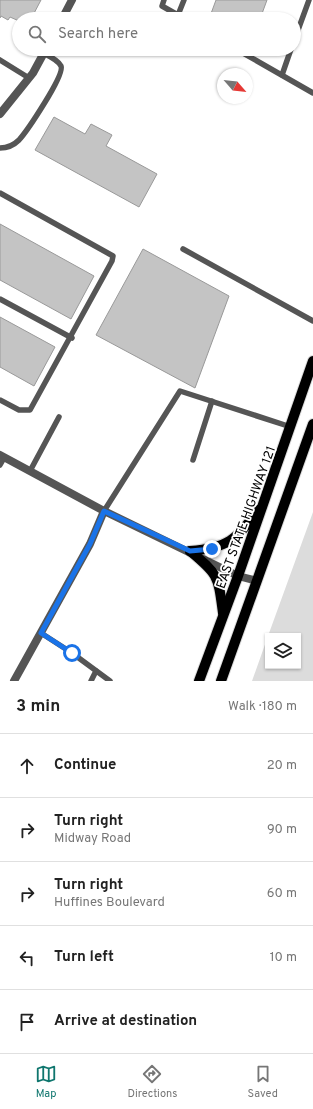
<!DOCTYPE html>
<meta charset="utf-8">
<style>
:root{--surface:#fff;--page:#f6f6f6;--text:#222;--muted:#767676;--line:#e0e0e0;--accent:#0f766e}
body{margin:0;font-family:Overpass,sans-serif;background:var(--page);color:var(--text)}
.controls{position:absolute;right:12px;bottom:12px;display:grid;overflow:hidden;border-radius:0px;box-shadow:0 1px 3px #0004}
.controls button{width:36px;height:36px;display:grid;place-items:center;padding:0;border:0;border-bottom:1px solid var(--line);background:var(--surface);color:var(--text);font:20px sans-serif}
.compass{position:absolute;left:217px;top:68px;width:36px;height:36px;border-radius:50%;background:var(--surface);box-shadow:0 1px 3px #0004;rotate:118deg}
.stop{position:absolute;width:12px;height:12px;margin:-9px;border:3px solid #1a73e8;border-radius:50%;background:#fff}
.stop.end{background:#1a73e8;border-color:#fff;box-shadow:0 1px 4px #0008}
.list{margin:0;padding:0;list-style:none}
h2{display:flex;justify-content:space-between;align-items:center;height:52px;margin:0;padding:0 16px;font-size:17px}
h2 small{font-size:13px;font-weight:400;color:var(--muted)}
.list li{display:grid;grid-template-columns:26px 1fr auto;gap:12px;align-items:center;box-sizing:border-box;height:64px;padding:0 16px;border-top:1px solid var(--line)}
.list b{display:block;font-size:15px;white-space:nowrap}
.list p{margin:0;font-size:13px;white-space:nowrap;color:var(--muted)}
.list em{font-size:13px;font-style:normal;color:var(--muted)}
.icon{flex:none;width:22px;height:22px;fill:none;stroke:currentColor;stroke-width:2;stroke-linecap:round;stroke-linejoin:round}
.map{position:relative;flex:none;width:313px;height:681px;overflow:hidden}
.search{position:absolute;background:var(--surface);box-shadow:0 1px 3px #0004;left:12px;right:12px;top:12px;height:44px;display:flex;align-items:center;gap:10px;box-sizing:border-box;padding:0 14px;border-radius:22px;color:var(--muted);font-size:15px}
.sheet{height:372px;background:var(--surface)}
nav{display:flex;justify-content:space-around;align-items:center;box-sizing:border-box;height:56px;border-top:1px solid var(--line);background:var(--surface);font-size:11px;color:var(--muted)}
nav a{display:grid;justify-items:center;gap:2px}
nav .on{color:var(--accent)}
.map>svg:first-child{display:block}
.green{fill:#dcdcdc}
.building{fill:#c4c4c4;stroke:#999}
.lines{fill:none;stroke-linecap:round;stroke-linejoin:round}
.primary-casing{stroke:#dbdbdb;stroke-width:12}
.lane{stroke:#555;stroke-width:5.5}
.street{stroke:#555;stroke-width:8}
.primary{stroke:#000;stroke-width:10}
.route{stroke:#1a73e8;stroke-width:5}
.labels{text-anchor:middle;stroke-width:3.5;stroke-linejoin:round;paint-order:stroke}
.street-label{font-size:13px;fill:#000;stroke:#fff}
</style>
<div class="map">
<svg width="313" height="681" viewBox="0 0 313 681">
<rect width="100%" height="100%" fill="#fff"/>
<!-- green -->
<path class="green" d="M313,512V681H252L268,636V666H298V636H268Z"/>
<!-- building -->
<g class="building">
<path d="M0,0H41L31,19H19V21L10,17L8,20L1,16L0,18Z"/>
<path d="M216,0H267L260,19H209Z"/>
<path d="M54,117L85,134L91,124L112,135L106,146L157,174L139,207L35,150Z"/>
<path d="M0,224L94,276L71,319L0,280Z"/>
<path d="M143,249L229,296L195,388L96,335Z"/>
<path d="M0,317L55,347L34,386L0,367Z"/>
</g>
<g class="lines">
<!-- primary casing -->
<g class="primary-casing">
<g id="primary">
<path d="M190,551C227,548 237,540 258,510"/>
<path d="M190,551C219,575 218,576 223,613"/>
<path d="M199,681L238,576L313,361"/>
<path d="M221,681L313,424"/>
</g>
</g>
<!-- lane -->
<g class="lane">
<path d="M164,0L162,6L185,19"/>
<path d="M178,15L184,0"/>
<path d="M294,41L309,0"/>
<path d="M236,49L313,93"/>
<path d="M0,60L29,78"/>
<path d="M282,75L291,49"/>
<path d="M0,148C7,148 14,145 19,140C27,131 65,75 61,66C58,60 49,56 43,53"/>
<path d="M0,193L113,256L112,261L30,410H19L0,400"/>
<path d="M183,249L313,321"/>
<path d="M0,299L72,338"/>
<path d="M193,460L212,401"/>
<path d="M0,465L4,458"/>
<path d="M30,471L59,417"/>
<path d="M104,511L180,391L291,427"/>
<path d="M41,633L72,653L110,681"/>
<path d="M91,681L96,671"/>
</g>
<!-- street -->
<g class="street">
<path d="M62,19L72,0"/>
<path d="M0,114L33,73L46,49"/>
<path d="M0,455L104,511L238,576L257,581"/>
<path d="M14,681L90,544L104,511"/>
</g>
<!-- primary -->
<use href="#primary" class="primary"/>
</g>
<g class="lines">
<!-- route -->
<path class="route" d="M72,653L41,633L90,544L104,511L190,551L212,549"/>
</g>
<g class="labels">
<!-- street labels -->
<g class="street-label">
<text transform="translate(245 517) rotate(-70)" y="5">EAST STATE HIGHWAY 121</text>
</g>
</g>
</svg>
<div class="controls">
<button><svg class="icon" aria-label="layers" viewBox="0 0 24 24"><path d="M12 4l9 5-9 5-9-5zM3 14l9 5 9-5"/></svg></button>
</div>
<svg class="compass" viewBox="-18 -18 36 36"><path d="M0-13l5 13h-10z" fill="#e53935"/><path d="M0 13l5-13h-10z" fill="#767676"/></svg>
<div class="stop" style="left:72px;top:653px"></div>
<div class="stop end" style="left:212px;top:549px"></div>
<div class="search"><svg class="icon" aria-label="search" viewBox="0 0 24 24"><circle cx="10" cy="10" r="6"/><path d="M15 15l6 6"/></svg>Search here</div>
</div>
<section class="sheet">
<h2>3 min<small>Walk · 180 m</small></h2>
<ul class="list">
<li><svg class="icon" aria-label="ahead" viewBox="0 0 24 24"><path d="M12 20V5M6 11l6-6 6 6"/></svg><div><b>Continue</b></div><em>20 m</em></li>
<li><svg class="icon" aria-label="right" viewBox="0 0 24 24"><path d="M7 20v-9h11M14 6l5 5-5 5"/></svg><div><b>Turn right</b><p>Midway Road</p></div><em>90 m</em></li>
<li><svg class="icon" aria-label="right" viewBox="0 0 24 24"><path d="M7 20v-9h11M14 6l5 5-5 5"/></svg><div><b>Turn right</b><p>Huffines Boulevard</p></div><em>60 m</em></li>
<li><svg class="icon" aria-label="left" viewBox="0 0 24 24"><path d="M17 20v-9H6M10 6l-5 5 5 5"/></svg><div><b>Turn left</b></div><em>10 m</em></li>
<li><svg class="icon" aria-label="arrive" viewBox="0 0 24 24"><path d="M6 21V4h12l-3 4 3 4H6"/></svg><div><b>Arrive at destination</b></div></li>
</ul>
</section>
<nav>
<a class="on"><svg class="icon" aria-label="map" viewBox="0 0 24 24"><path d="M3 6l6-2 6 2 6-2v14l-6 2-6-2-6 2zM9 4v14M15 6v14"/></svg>Map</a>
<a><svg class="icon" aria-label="directions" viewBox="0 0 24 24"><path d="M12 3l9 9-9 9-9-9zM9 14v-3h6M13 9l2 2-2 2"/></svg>Directions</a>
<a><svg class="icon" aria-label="saved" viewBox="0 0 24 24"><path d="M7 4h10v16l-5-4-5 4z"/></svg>Saved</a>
</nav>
